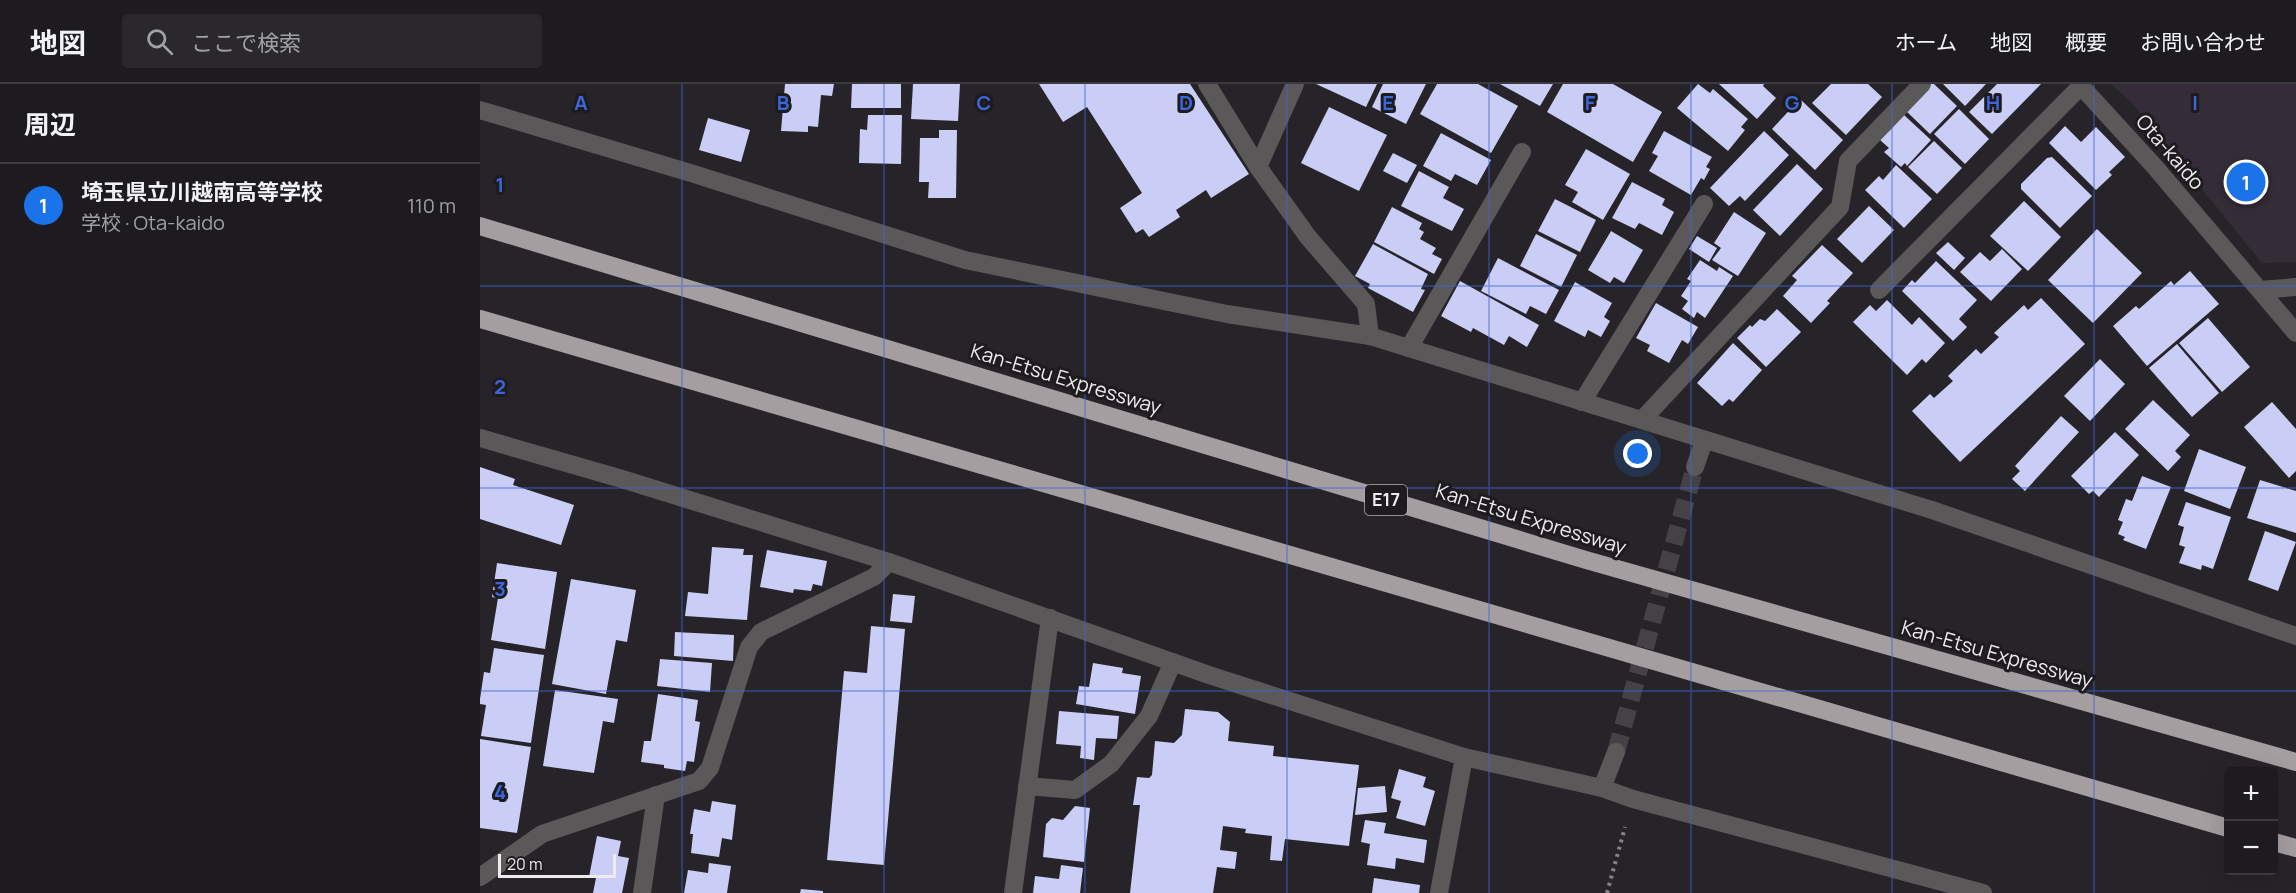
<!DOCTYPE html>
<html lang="ja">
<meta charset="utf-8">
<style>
:root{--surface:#1d1b1f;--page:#2a282c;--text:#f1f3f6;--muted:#a0a1a4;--line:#3b393d;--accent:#1a73e8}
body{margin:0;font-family:Manrope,"Noto Sans JP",sans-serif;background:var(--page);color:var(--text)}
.controls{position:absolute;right:18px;bottom:18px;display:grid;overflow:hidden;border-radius:6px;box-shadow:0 6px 24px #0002}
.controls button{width:54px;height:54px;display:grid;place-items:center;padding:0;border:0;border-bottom:2px solid var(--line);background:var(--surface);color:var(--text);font:30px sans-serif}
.scale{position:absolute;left:18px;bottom:15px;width:118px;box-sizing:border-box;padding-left:6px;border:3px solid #edebee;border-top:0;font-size:16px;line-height:21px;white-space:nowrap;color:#edebee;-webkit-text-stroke:4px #1e1b1f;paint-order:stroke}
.you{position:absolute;left:1158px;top:370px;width:21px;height:21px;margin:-15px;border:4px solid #fff;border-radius:50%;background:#1a73e8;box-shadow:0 0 0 9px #1a73e833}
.badge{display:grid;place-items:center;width:39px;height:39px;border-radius:50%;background:var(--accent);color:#fff;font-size:20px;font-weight:700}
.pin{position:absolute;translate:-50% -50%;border:3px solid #fff;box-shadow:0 2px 6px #0006}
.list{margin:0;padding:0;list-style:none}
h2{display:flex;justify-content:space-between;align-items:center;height:78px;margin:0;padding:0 24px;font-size:26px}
h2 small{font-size:20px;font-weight:400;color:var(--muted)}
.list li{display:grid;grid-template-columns:39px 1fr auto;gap:18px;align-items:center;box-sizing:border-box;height:84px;padding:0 24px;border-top:2px solid var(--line)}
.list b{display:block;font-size:22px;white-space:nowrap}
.list p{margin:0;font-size:20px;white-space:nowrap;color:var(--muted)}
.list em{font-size:20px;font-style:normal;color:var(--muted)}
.icon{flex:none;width:33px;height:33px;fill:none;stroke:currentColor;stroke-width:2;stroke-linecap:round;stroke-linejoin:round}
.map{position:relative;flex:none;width:1816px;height:809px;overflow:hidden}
header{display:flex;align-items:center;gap:36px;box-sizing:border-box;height:84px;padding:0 30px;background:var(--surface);border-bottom:2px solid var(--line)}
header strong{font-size:28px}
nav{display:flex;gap:33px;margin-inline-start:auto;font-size:21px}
.search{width:420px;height:54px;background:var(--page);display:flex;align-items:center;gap:15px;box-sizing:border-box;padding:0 21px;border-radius:6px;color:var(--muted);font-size:22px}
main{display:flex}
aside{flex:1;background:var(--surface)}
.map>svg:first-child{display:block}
.built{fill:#342d37}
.building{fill:#cacdf5}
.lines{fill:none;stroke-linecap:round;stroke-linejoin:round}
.street-tunnel{stroke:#454247;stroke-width:18;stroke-dasharray:18 9;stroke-linecap:butt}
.path{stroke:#858387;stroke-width:4;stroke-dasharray:3 4.5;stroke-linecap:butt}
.lane{stroke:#5b5859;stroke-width:18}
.street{stroke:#5b5859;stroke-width:18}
.highway{stroke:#a59ea1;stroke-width:18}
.grid{fill:none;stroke:#3c66db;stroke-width:1.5;stroke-opacity:0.55}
.labels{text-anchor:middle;stroke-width:6;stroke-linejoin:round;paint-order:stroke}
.shield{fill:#1e1b1f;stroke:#afadb0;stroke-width:1.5}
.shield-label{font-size:18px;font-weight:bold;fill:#edebee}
.street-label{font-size:20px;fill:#edebee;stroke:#1e1b1f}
.grid-label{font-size:20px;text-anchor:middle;font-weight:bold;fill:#3c66db;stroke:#1e1b1f;stroke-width:6;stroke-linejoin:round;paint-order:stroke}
</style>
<header>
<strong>地図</strong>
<div class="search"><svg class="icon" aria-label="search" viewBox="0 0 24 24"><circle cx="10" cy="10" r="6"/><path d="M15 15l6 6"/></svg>ここで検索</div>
<nav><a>ホーム</a><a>地図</a><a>概要</a><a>お問い合わせ</a></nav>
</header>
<main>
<aside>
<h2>周辺<small></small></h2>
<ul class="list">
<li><span class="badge">1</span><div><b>埼玉県立川越南高等学校</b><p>学校 · Ota-kaido</p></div><em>110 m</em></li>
</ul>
</aside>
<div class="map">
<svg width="1816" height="809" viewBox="0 0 1816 809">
<rect width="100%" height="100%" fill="#272429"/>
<!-- built -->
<path class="built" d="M1631,0H1816V178L1782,179L1652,19Z"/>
<!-- building -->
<g class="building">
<path d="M305,0H354L352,12L341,11L338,43L328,42V48L301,47Z"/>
<path d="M372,0H421V24H371Z"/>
<path d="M433,0H480L478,37L431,35Z"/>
<path d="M559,0H710L769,90L731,114L726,106L696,126L700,133L669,153L663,145L656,149L640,124L662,109L607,23L583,38Z"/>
<path d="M836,0H897L886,23Z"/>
<path d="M903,0H946L926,40L892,23Z"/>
<path d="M957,0H998L1038,22L1011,69L940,30Z"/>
<path d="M1020,0H1073L1060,22Z"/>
<path d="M1083,0H1133L1182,28L1153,78L1067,28Z"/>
<path d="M1218,0L1230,9L1233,5L1268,35L1261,43L1265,46L1248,67L1197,24Z"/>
<path d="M1239,0H1284L1283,2L1296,14L1277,35Z"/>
<path d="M1351,0H1388L1402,13L1366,51L1332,19Z"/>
<path d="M1450,0H1454L1477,22L1450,50L1425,26Z"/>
<path d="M1463,0H1506L1485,22Z"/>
<path d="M1517,0H1561L1512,50L1489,28Z"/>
<path d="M1320,15L1363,56L1335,86L1292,45Z"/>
<path d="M849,23L907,51L879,107L821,79Z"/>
<path d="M1479,25L1509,55L1485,80L1454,50Z"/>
<path d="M388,31H422L421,80L379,79L380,45L387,46Z"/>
<path d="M1424,31L1451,56L1427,82L1425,79L1421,83L1404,68L1409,64L1400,56Z"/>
<path d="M228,34L270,46L261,78L219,66Z"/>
<path d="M1585,42L1601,58L1616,43L1645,73L1629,88L1632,91L1616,106L1569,59Z"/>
<path d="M459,46H477L476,114H448L449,98H439L440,54H459Z"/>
<path d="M1184,47L1232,73L1226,83L1230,85L1224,96L1221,94L1211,111L1169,87L1178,72L1172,69Z"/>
<path d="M1284,47L1309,71L1265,117L1260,112L1249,122L1230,104Z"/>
<path d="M961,49L1011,76L997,101L975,90L971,97L943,82Z"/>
<path d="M1454,57L1482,84L1457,110L1428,83Z"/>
<path d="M1106,65L1150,90L1123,136L1092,118L1098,108L1085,101Z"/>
<path d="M913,69L937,81L927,99L903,87Z"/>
<path d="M1572,73L1612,112L1580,144L1541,105V100L1567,74Z"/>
<path d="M1317,80L1343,105L1300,152L1273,126Z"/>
<path d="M1416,81L1452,115L1424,144L1385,106L1399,92L1403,96Z"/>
<path d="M939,87L969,103L963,114L984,125L972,147L921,122Z"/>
<path d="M1152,98L1185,115L1182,121L1194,128L1182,151L1159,139L1155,145L1132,134Z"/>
<path d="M1075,115L1116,136L1100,168L1058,147Z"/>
<path d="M1544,117L1581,153L1548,187L1510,152Z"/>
<path d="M1389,122L1414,146L1382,179L1357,155Z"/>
<path d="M912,123L942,139L939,145L944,148L940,155L956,164L952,170L962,175L954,190L894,158Z"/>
<path d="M1254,128L1286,149L1258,192L1232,176L1241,164L1234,159Z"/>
<path d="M1617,145L1662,189L1613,239L1568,196Z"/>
<path d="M1131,147L1163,166L1144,199L1134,193L1130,199L1108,186Z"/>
<path d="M1056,150L1097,171L1081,203L1040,182Z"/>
<path d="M1217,152L1237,164L1229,178L1209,165Z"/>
<path d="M1468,158L1485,174L1474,186L1456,169Z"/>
<path d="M893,160L948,190L941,205L945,206L933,228L888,204L890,200L875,192Z"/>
<path d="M1342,161L1373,189L1347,217L1350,219L1331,239L1303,212L1317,196L1312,192Z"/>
<path d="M1522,165L1542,185L1511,217L1480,188L1500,168L1510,177Z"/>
<path d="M1018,174L1079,206L1066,230L1050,222L1046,230L1001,207Z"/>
<path d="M1220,176L1237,187L1239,183L1253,192L1225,234L1217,228L1214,234L1202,225L1208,217L1201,212L1211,197L1207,195Z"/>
<path d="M1456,177L1497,216L1479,235L1487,243L1473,257L1422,207L1432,196L1435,199Z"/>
<path d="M1710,187L1739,220L1667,282L1633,242L1656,222L1659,225L1691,197L1694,201Z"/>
<path d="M980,197L1059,241L1047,263L1029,252L1024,261L993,244L991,248L961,232Z"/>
<path d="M1095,198L1132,219L1124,233L1130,237L1121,253L1108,246L1105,253L1074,237Z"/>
<path d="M1561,214L1605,260L1480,378L1432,327L1450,310L1454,314L1473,297L1468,292L1496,265L1501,270L1519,253L1514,249L1544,221L1548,226Z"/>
<path d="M1407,216L1432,241L1439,233L1465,259L1446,279L1442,275L1427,291L1373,238L1390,221L1396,227Z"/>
<path d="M1176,219L1218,243L1208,260L1202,256L1189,279L1167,267L1170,261L1156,254Z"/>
<path d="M1297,225L1321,248L1286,283L1257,254L1270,241L1272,243L1280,235L1285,237Z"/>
<path d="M1728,234L1770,283L1742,308L1699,259Z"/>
<path d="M1253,259L1282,286L1253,318L1249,315L1242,322L1217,299Z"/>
<path d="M1697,260L1739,309L1712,333L1669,284Z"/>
<path d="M1620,275L1645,300L1610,337L1584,312Z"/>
<path d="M1673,316L1710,351L1695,367L1701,373L1688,387L1645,345Z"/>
<path d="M1792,318L1816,345V387L1809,394L1764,343Z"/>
<path d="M1581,332L1599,348L1545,407L1532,395L1540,387L1535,382Z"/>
<path d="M1635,348L1659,371L1619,413L1613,407L1609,410L1591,392Z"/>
<path d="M1719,365L1766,383L1750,425L1704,407Z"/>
<path d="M0,383L35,395L33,401L94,421L81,461L0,435Z"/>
<path d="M1662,392L1691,403L1666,465L1643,456L1645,453L1638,450L1643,438L1638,436L1646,415L1652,417Z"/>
<path d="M1780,396L1816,407V449L1767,434Z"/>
<path d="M1706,418L1751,433L1733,485L1722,481L1721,486L1699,479L1705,463L1699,461L1704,443L1698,441Z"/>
<path d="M1785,447L1816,458L1798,507L1768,496Z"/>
<path d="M232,463L264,465L263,471H273L267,536L205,532L208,508L228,510Z"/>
<path d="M287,466L347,477L342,502L333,500L331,507L314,505L313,509L280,503Z"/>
<path d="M17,479L77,488L65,565L11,556L18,514L12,513Z"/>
<path d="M91,495L156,506L147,558L136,556L126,610L72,600Z"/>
<path d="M413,510L435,512L432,539L410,537Z"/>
<path d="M391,542L425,545L404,781L347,776L364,587L387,589Z"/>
<path d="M195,548L254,551L253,577L194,572Z"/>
<path d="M14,564L64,571L51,659L1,652L6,621L0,620V615L4,588L10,589Z"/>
<path d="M180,575L232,579L230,608L177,602Z"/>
<path d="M613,579L643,584L642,589L661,592L655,630L596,620L599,602L609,603Z"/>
<path d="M75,606L138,615L134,639L123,637L114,689L63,682Z"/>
<path d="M178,610L218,616L215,637L220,638L214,678L207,677L205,687L184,684V681L161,678L164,657H171Z"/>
<path d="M705,625L738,628L750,638L748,657L794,662L793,672L879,681L869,762L805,755L802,777L790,776L792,752L765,749L766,745L743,742L740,766L757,768L755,785L737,783L733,809H650L660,721H653L657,693L669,694L672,691L675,657L694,659L702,651Z"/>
<path d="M579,627L639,632L637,655L616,654L614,676L600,674L601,662L576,660Z"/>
<path d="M0,655L51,663L37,749L0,744Z"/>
<path d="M919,685L946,693L943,703L955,707L945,742L916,734L921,717L911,714Z"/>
<path d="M905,702L907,728L875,731L878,704Z"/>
<path d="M232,717L256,721L252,756L242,754L239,773L211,769L213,750H210L214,725L230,728Z"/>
<path d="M595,722L610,724L604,778L563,773L566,740L572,734L583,736Z"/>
<path d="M885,736L906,739L904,749L947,756L944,779L916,774L915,785L887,781L890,760L881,758Z"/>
<path d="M117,752L141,757L138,772L149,774L142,809H113L116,794L109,793Z"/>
<path d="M229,779L251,782L247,809H204L208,786L228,789Z"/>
<path d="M581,781L603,784L600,809H553L555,792L579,795Z"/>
<path d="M894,794L940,801L939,809H892Z"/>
<path d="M321,805L343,807V809H320Z"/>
</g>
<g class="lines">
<!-- street-tunnel -->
<path class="street-tunnel" d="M1136,668L1215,383"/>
<!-- path -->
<path class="path" d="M1127,809L1145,743"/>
<!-- lane -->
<g class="lane">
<path d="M778,83L815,0"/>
<path d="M1399,206L1601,2"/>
<path d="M929,264L1042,68"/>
<path d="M1102,318L1224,120"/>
<path d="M547,702L595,706L631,680L669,632L693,578"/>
<path d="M162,809L176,711"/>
<path d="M959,809L984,673"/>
</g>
<!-- street -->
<g class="street">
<path d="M727,0L778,83L828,153L886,220L890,252"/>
<path d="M1599,0L1675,83L1816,249"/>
<path d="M0,26L214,90L485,176L747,230L890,252L1452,426L1816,552"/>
<path d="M1780,206L1816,203"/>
<path d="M1162,336L1360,123L1368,77L1442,0"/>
<path d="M0,354L142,395L409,478L729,591L984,673L1122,704L1153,715L1503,809"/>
<path d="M1215,383L1224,357"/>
<path d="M1122,704L1136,668"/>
<path d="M0,793L62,750L219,697L230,684L269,563L281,548L394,493L409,478"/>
<path d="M533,809L570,534"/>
</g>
<!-- highway -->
<g class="highway">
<path d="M0,142L1106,476L1816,678"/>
<path d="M0,235L1748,744"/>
<path d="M1794,758L1816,764"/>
</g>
</g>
<!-- grid -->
<path class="grid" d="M202,0V809M404,0V809M605,0V809M807,0V809M1009,0V809M1211,0V809M1412,0V809M1614,0V809M0,202H1816M0,404H1816M0,607H1816"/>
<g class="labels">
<!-- shield labels -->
<rect class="shield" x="885" y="401" width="42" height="30" rx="4.5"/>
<g class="shield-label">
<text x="906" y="422">E17</text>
</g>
<!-- street labels -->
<g class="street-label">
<text transform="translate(1690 68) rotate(49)" y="7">Ota-kaido</text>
<text transform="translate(586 295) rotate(17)" y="7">Kan-Etsu Expressway</text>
<text transform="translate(1051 435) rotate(17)" y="7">Kan-Etsu Expressway</text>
<text transform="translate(1517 570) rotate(16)" y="7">Kan-Etsu Expressway</text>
</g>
</g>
<g class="grid-label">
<text x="101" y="26">A</text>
<text x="303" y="26">B</text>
<text x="504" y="26">C</text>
<text x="706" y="26">D</text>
<text x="908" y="26">E</text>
<text x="1110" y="26">F</text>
<text x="1312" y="26">G</text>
<text x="1513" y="26">H</text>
<text x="1715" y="26">I</text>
<text x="20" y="108">1</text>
<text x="20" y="310">2</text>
<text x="20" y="512">3</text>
<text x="20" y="715">4</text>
</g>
</svg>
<div class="controls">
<button>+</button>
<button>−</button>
</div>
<div class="scale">20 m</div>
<div class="you"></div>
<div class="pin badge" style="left:1766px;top:98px">1</div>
</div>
</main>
